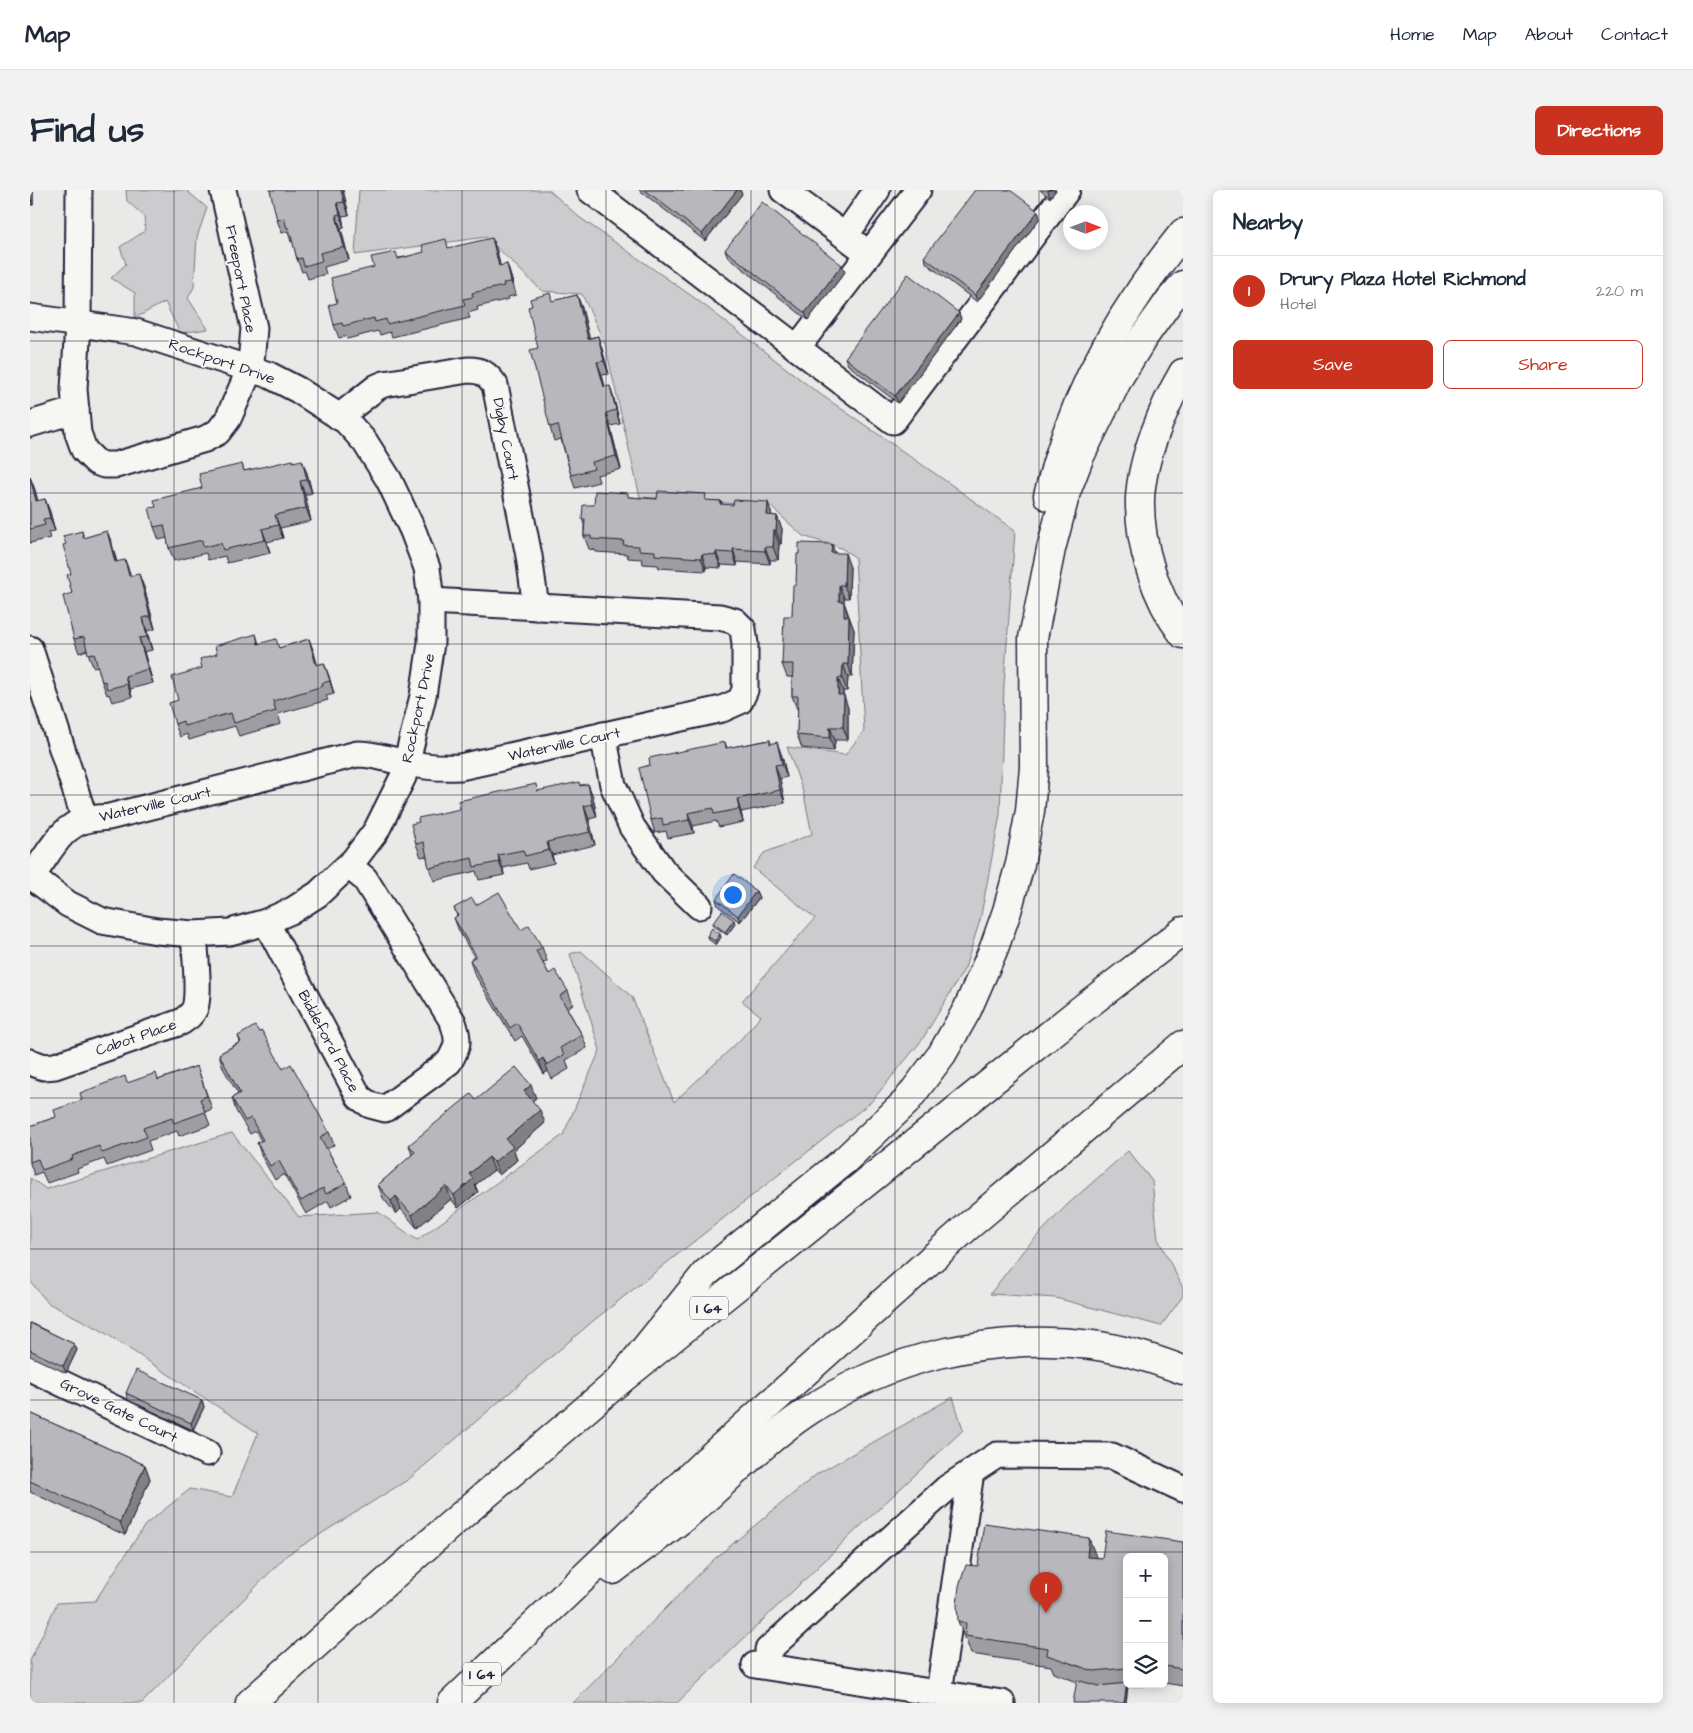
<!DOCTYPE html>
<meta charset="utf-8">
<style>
:root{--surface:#fff;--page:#f2f2f3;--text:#1f2937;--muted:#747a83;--line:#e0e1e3;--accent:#c8321e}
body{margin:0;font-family:"Architects Daughter",sans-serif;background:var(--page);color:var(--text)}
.controls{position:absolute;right:15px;bottom:15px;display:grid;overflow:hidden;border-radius:8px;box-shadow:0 2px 12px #0003}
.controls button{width:45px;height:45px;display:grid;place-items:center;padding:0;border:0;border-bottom:1px solid var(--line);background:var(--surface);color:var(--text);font:25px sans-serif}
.compass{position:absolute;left:1033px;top:15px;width:45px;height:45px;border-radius:50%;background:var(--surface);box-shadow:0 2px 12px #0003;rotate:90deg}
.you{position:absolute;left:702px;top:704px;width:18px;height:18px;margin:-12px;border:4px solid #fff;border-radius:50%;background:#1a73e8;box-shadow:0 0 0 8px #1a73e833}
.badge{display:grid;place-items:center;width:32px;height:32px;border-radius:50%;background:var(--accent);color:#fff;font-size:16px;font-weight:700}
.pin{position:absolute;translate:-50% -41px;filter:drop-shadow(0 1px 2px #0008)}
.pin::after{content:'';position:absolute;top:26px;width:18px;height:15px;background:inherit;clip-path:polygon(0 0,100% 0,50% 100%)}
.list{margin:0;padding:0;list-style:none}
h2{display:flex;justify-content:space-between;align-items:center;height:65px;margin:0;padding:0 20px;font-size:21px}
h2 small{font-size:16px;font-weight:400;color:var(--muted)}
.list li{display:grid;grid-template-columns:32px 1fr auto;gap:15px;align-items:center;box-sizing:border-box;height:70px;padding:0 20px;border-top:1px solid var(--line)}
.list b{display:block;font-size:19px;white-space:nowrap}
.list p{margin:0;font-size:16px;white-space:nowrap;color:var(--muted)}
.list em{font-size:16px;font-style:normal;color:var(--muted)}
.actions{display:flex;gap:10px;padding:15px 20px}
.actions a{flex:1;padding:11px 0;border:1px solid var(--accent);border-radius:8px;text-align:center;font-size:18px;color:var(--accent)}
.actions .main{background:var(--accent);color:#fff}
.icon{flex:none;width:28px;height:28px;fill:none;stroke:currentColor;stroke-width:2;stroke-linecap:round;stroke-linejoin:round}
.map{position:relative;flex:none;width:1153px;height:1513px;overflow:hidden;border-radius:8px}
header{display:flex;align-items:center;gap:30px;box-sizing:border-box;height:70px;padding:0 25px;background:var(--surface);border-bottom:1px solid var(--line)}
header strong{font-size:24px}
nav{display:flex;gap:28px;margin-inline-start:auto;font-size:18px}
.intro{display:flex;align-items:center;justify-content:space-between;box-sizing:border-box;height:120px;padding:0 30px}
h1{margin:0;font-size:35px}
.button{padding:12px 22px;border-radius:8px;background:var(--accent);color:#fff;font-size:18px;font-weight:700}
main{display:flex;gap:30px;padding:0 30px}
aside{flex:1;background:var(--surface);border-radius:8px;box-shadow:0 2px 12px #0003}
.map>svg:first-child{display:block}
.green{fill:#ccccce;stroke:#777784}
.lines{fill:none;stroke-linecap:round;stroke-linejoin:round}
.minor-casing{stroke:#22223b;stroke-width:29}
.highway-casing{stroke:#22223b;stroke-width:31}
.minor{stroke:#f6f6f2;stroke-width:25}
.highway{stroke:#f6f6f2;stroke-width:28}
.wall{fill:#9e9ea2;stroke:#22223b}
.shaded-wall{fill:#818184;stroke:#22223b}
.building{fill:#b8b8bc;stroke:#22223b}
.grid{fill:none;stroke:#22223b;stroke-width:1;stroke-opacity:0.55}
.labels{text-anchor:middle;stroke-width:4;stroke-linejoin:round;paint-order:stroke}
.shield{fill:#f6f6f2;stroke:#626272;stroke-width:1}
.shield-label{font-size:14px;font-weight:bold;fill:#22223b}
.street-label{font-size:15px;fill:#22223b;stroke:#f6f6f2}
</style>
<header>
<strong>Map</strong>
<nav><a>Home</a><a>Map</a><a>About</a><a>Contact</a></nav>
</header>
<div class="intro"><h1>Find us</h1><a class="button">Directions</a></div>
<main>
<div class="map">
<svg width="1153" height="1513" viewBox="0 0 1153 1513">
<rect width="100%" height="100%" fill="#e9e9e7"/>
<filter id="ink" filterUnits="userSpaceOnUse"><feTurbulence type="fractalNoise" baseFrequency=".02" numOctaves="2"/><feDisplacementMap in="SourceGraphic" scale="10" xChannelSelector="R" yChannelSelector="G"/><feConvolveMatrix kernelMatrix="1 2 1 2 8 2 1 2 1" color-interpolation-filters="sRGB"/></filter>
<g filter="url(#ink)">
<!-- green -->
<g class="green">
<path d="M96,0H156L177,18L167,47L164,97L158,108L178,139L150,143L135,112L105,128V103L81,88L96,74L90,57L115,41L114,26L97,11Z"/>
<path d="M329,0H519L549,27L666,109L787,202L923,296L985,341L974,495L970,625L950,730L935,778L892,850L841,912L563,1131L379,1289L257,1365L112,1513H0V1471L27,1413L65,1411L115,1335L160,1299L202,1307L228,1243L69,1139L18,1113L0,1091V988L16,999L202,943L269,1027L348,1022L387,1050L533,945L570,860L540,764L551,761L602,807L644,912L709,851L731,826L712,811L785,728L723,678L734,663L782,644L774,605L757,557L815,565L834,541L825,367L811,358L773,346L740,316L610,307L575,154L552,104L512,101L456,47L325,65Z"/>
<path d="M1098,961L1122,991L1128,1049L1153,1098V1106L1131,1136L1026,1108L960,1104L993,1061L1037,1015Z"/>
<path d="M923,1207L933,1240L822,1344L647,1513H543L683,1370L787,1284Z"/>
</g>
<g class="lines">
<!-- minor casing -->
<g class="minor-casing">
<g id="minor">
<path d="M49,0L48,134L44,199L48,243L54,260L66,272L74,275H86L175,249L188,242L198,229L220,179L222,162L224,138L193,0"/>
<path d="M560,0L863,231L1037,0"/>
<path d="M753,0L838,63"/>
<path d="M815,46L847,0"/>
<path d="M0,127L106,142L220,179L239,185L268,200L316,231L335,252L359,290L383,341L397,378L401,411V453L393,506L373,587L346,641L324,670L288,704L263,720L236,732L200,742L164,744L127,741L72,731L38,714L0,685"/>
<path d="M767,158L888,0"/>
<path d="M309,227L347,197L354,194L438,180C452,180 457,184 465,195L499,366L506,417"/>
<path d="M0,234L46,220"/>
<path d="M0,459L55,630"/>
<path d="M573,545L583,595L602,637L634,682L669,716"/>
<path d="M0,688C17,669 28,637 56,630C63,628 72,628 79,627L327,564C346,564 359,570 378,573C395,577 412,578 430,577L692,519L710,511L715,500V454L713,439L705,431L690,427L401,411"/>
<path d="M236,732L329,907L340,915L355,919L419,872C429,855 429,850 423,832L335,689L319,676"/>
<path d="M0,872L14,877L25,876L151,832C157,828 162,825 165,818C170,802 165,762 164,744"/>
<path d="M0,1178L177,1263"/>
<path d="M738,1460L917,1298L967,1265L1082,1266L1153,1299"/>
<path d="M725,1475L972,1513"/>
<path d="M909,1503L941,1282"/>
</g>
</g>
<!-- highway casing -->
<g class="highway-casing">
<g id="highway">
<path d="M1153,183C1133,217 1112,269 1110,308C1109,355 1125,407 1153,444"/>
<path d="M1018,306C1041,208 1090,121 1153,43"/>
<path d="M589,1191L676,1083L815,970L876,912L912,864L937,820L964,758L977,721L990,674L1000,621L1004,577L1003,448L1021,359L1036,302L1050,266L1089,187L1113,148L1140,110L1153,95"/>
<path d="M583,1380C606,1362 630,1346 653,1328C694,1294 730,1254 774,1224C858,1166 961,1143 1062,1155C1093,1159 1124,1169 1153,1180"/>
<path d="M220,1513L419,1336L589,1191L1052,819L1153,741"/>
<path d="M422,1513L676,1271L936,1038L1153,855"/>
</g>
</g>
<!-- minor -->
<use href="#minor" class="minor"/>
<!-- highway -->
<use href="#highway" class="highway"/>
</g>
<!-- wall -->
<g class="wall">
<rect x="0" y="0" width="3" height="15"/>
<path d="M313,0L319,25L312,26L314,38L311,39L319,70L294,77L296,84L278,89L275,81L272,82L267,69L263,51L261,52L258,41L252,43L247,30Z"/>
<path d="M609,0H710L712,4L675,51Z"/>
<path d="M1010,0H1026L1020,8Z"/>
<path d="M1008,21L1010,28L947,112L897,74L894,67Z"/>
<path d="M420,58L467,61L470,76L477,74L481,87L486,105L478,107L479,109L447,117L448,120L438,123L440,128L362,147L360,142L350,145L348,141L317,149L316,146L309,148L304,135L307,113L344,77L369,68Z"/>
<path d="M695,60L815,82L778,130L698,67Z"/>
<path d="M547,105L552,118L559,148L568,146L572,159L579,184L572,185L575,197L584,209L590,234L580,236L591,279L567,285L569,292L545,298L541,285L531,249L524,251L520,237L508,158L523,111Z"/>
<path d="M929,123L931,129L868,213L818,175L815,168Z"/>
<path d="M264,272L277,283L282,303L275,305L281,331L250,338L253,348L237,352L240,363L197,373L195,366L178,370L176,363L144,371L139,358L137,348L129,350L124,337L126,317L172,298L212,274L214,281Z"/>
<path d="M0,287L5,300L8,311L15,309L20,322L25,341L18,342L20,348L0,353Z"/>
<path d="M600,307L627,309L691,311L692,314L742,326H747L752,339L751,354H749L748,370H740V374L707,372V376L691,375V378L676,377V381L629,378L628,375L613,374L612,369L598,368L597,364L566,362L565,360L559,359L554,346V334L552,329L564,315Z"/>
<path d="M52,341L54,348L77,341L82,354L87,372L114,397L125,439L117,441L122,460L114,462L123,493L100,499L102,507L82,512L79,504L77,505L72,492L68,476L63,477L57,460L49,463L44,449L41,384L36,354Z"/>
<path d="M805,363L820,377L819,408H814V412L824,440L822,487H818L817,501H813V505L818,518V550H805L804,561L772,558L767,545L768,519H767L762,506V487H757L752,474L762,426L766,395Z"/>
<path d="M226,444L229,454L249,458L279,449L287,475L294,473L304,504L296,506L298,510L248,524L251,534L209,546L205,536L159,550L157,544L150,547L145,534L148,510L172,478L187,464Z"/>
<path d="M740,550L741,554L752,566L757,587L750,589L755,613L711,622L713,632L689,637L686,631L663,636L664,643L638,648L636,641L625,643L621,630L620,575L695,552L697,558Z"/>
<path d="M558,594L563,607L567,627L559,629L565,655L522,665L524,673L499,679L497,673L473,678L474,685L449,690L446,681L404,691L399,678L397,666L391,667L386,654L508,601Z"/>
<path d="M726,701L729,708L710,732L688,716L686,709Z"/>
<path d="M446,715L491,740L512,757L517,771L513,773L519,784L538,801L543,814L537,818L552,845L557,858L536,870L539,879L522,889L518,881L514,884L492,846L485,851L444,783L440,770L444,767L429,741L424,728L427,726L424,718Z"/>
<path d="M683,733L705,734L697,745L684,736Z"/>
<path d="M677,746L691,747L686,755L678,749Z"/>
<path d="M229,842L253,879L299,942L304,955L297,959L316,993L321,1006L301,1017L298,1011L276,1024L254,984L245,990L232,967L227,953L231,951L226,941L220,944L206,921L202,908L208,904L193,878L189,864L210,852L208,846Z"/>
<path d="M167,876L182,919L175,922L180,935L149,946L147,941L118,951L121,960L77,976L74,969L47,979L48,982L17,993L12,982L4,985L0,973V936L26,927L97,893L128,890Z"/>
<path d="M506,908L502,911L515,933L484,960L487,970L469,985L464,980L445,995L448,1002L428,1018L421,1009L387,1038L371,1019L366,1024L353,1008L348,995L382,965L379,955L446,910Z"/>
<path d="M0,1133L44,1154L47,1160L36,1183L0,1166Z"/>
<path d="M96,1203L172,1210L174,1217L163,1240L98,1210Z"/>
<path d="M0,1223L115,1275L120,1289L95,1345L0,1302Z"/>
<path d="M1153,1352V1496L1134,1493V1367H1097V1494H1115L1114,1496H1098L1096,1513L1047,1492L1024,1483L1021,1476L941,1464L936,1450H935L928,1431L948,1376L1066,1367V1368H1072Z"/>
</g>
<!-- shaded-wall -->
<g class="shaded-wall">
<path d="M0,0H3V15L0,7Z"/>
<path d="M311,0H313L319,25L314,12Z"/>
<path d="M707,0H710L712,4L675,51L672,44Z"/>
<path d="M1018,0H1026L1020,8L1018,1Z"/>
<path d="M307,13L312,26L314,38L310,24Z"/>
<path d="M1008,21L1010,28L947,112L945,105Z"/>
<path d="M306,25L311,39L319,70L314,57Z"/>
<path d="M462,48L467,61L473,89L469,76Z"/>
<path d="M477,74L481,87L486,105L481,92Z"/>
<path d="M812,75L815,82L778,130L775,123Z"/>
<path d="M547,105L552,118L563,162L558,149Z"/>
<path d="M929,123L931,129L868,213L865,206Z"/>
<path d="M568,146L572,159L579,184L574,171Z"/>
<path d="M567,172L572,185L578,210L574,197Z"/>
<path d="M580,196L584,209L590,234L586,220Z"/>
<path d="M576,223L580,236L591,279L586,266Z"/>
<path d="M272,270L277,283L282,303L277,290Z"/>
<path d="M0,287L5,300L11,324L6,311Z"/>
<path d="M270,291L275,305L281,331L276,318Z"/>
<path d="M15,309L20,322L25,341L20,328Z"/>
<path d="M738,312L742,325V338L737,325Z"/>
<path d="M245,325L250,338L253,348L248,335Z"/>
<path d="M747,326L752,339L751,354L746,341Z"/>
<path d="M232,339L237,352L240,363L235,350Z"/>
<path d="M744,340L749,354L748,370L743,357Z"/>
<path d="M77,341L82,354L90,386L85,372Z"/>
<path d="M802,354L806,367L801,363Z"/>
<path d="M735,357L740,370V374L735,361Z"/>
<path d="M703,359L707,372V376L703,363Z"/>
<path d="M686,362L691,375V378L686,365Z"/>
<path d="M815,363L820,377L819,408L814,395Z"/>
<path d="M672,364L676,377V381L671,368Z"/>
<path d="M95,370L100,383L104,399L99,386Z"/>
<path d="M109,384L114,397L125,439L120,426Z"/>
<path d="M809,395L814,408V412L818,425V440L809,411Z"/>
<path d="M819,427L824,440L822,487L818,474Z"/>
<path d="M113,428L117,441L122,460L117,447Z"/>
<path d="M109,448L114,462L123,493L118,479Z"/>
<path d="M279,449L284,462L291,488L286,475Z"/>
<path d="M294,473L299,486L304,504L300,491Z"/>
<path d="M813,474L818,487L817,501L812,488Z"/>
<path d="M95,486L100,499L102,507L97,494Z"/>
<path d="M808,488L813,501V518L808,505Z"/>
<path d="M814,505L818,518V550L813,537Z"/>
<path d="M800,537L805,550L804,561L800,548Z"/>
<path d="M747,552L752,566L757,587L752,574Z"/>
<path d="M745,575L750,589L755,613L750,600Z"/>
<path d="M558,594L563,607L567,627L562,614Z"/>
<path d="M707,609L711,622L713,632L709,619Z"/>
<path d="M554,616L559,629L565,655L560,642Z"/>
<path d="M658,623L663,636L664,643L659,630Z"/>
<path d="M517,652L522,665L524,673L519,660Z"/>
<path d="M468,665L473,678L474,685L469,672Z"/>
<path d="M726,701L729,708L710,732L708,726Z"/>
<path d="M704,730L705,734L697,745L695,742Z"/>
<path d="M690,744L691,747L686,755L685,751Z"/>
<path d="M513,868L518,881L514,884L509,871Z"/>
<path d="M501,895L506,908L499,914L494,901Z"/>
<path d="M510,920L515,933L484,960L487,970L469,985L464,972L476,949Z"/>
<path d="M459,967L464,980L445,995L448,1002L428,1018L424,1005L439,984Z"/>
<path d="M416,996L421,1009L387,1038L382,1025Z"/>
<path d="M366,1006L371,1019L366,1024L361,1011Z"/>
<path d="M44,1154L47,1160L36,1183L33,1176Z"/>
<path d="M172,1210L174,1217L163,1240L161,1233Z"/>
<path d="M115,1275L120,1289L95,1345L90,1332Z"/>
<path d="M1059,1348L1066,1367L1063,1385L1057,1367Z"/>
<path d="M1097,1494L1098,1496L1096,1513H1094Z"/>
</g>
<!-- building -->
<g class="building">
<path d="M240,0H311L314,12L307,13L310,24L306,25L314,57L290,63L292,71L274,76L272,68L267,69L259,38H257L254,28L247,30Z"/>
<path d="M615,0H707L672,44Z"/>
<path d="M945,0H980L1008,21L945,105L894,67Z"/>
<path d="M732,12L812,75L775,123L695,60Z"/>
<path d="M462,48L469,76L477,74L481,92L473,93L474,96L442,103L443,107L433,109L435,115L357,134L356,129L345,132L344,128L313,136L312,133L304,135L299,115L307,113L301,88L344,77L341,67L366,62L368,69L394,62L392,55L416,49L418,58Z"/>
<path d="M878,84L929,123L865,206L815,168Z"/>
<path d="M520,103L522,111L547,105L558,149L568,146L574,171L567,172L574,197L580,196L586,220L576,223L586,266L562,272L564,279L541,285L528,235L520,237L500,160L508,158L498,117L502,116L500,109Z"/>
<path d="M263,270V272L272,270L277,290L270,291L276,318L245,325L248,335L232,339L235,350L193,360L191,353L173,357L172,350L139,358L134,335L124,337L119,318L126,317L124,310L172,298L169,284L212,274L214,281Z"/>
<path d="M0,287L6,311L15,309L20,328L13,329L15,335L0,339Z"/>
<path d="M565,301L598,303V307L627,309L628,301L676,304L675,310L691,311L690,314L703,315L704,310L738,312L737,325L747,326L746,341L744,340L743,357H735V361L703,359V363L686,362V365L672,364L671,368L625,365V361L609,360V356L593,355L594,351L561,349V346H554L555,329H552L553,315H564Z"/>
<path d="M52,341L53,348L77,341L85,372L95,370L99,386L109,384L120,426L113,428L117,447L109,448L118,479L95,486L97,494L77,499L75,491L72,492L64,463L58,464L54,447L44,449L33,406L42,403L37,385L41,384L33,355L36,354L33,346Z"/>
<path d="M769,353L802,354L801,363H815L814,395H809V411L814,412V426L819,427L818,474H813L812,488H808V505H814L813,537H800V548L767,545L768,506H762L763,474H752L754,426H762L763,395H766L767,364H769Z"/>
<path d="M226,444L228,454L246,449L249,458L279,449L286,475L294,473L300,491L292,493L293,496L243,511L246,521L204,533L201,523L154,536L153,531L145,534L139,513L148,510L142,487L172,478L170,469L187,464L185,456Z"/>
<path d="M740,550V554L747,552L752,574L745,575L750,600L707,609L709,619L684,624L683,618L658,623L659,630L633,635L632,628L621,630L609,578L620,575L619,568L695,552L696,558Z"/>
<path d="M549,592L550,596L558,594L562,614L554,616L560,642L517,652L519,660L495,666L493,660L468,665L469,672L444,677L442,668L399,678L394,652L386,654L381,634L389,632L388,628L430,619L428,611L506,594L507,601Z"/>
<path d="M704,684L726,701L708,726L686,709Z"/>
<path d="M469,702L491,740L499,735L512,757L506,761L519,784L525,780L538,801L530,806L552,845L530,858L534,865L517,875L513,868L509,871L487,833L480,838L440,770L446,766L424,728L428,725L424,718L442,708L446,715Z"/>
<path d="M692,721L704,730L695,742L683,733Z"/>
<path d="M682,738L690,744L685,751L677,746Z"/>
<path d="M225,836L229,842L232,841L253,879L261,874L299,942L290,947L316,993L296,1004L293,998L271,1011L249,971L240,976L227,953L233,950L221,928L215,931L202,908L210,903L189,864L211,852L208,846Z"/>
<path d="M167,876L177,906L170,909L175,922L144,933L142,928L113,938L117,947L72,963L69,956L42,966L43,969L12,980L8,969L0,972V936L26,927L24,920L52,910L50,903L95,886L97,893L126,883L128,890Z"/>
<path d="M486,877L501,895L494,901L510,920L476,949L483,957L464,972L459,967L439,984L443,989L424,1005L416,996L382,1025L366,1006L361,1011L348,995L385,962L379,955L441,904L446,910Z"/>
<path d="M0,1133L44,1154L33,1176L0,1160Z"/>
<path d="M106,1180L172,1210L161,1233L96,1203Z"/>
<path d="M0,1223L115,1275L90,1332L0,1291Z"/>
<path d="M954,1333L1059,1348L1057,1367L1072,1368L1076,1341L1153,1352V1479L1134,1476V1367H1097V1478L1063,1481L1017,1465L1018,1458L935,1446L936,1433L928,1431L927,1414L929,1396L936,1375L948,1376Z"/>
<path d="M1047,1490L1068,1496L1097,1493L1094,1513H1043Z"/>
</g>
</g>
<!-- grid -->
<path class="grid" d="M144,0V1513M288,0V1513M432,0V1513M576,0V1513M721,0V1513M865,0V1513M1009,0V1513M0,151H1153M0,303H1153M0,454H1153M0,605H1153M0,756H1153M0,908H1153M0,1059H1153M0,1210H1153M0,1362H1153"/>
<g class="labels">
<!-- shield labels -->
<g class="shield">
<rect x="660" y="1106.5" width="38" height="23" rx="4"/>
<rect x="433" y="1472.5" width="38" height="23" rx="4"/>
</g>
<g class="shield-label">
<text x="679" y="1123">I 64</text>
<text x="452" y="1489">I 64</text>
</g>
<!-- street labels -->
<g class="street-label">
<text transform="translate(211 89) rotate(79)" y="5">Freeport Place</text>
<text transform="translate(192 171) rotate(19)" y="5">Rockport Drive</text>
<text transform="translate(476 249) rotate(79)" y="5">Digby Court</text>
<text transform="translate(388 518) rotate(-78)" y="5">Rockport Drive</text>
<text transform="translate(534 554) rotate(-12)" y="5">Waterville Court</text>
<text transform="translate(125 614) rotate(-13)" y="5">Waterville Court</text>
<text transform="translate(106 847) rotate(-19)" y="5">Cabot Place</text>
<text transform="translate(299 851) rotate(62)" y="5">Biddeford Place</text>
<text transform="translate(89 1220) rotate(26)" y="5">Grove Gate Court</text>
</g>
</g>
</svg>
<div class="controls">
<button>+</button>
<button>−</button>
<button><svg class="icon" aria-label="layers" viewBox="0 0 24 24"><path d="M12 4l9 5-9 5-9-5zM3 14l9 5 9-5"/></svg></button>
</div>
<svg class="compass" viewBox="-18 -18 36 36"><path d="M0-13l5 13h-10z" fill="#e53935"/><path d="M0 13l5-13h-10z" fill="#747a83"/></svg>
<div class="you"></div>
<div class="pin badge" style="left:1016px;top:1423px">1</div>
</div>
<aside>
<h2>Nearby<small></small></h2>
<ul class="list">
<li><span class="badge">1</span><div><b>Drury Plaza Hotel Richmond</b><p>Hotel</p></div><em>220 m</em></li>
</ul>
<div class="actions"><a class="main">Save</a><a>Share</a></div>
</aside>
</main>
